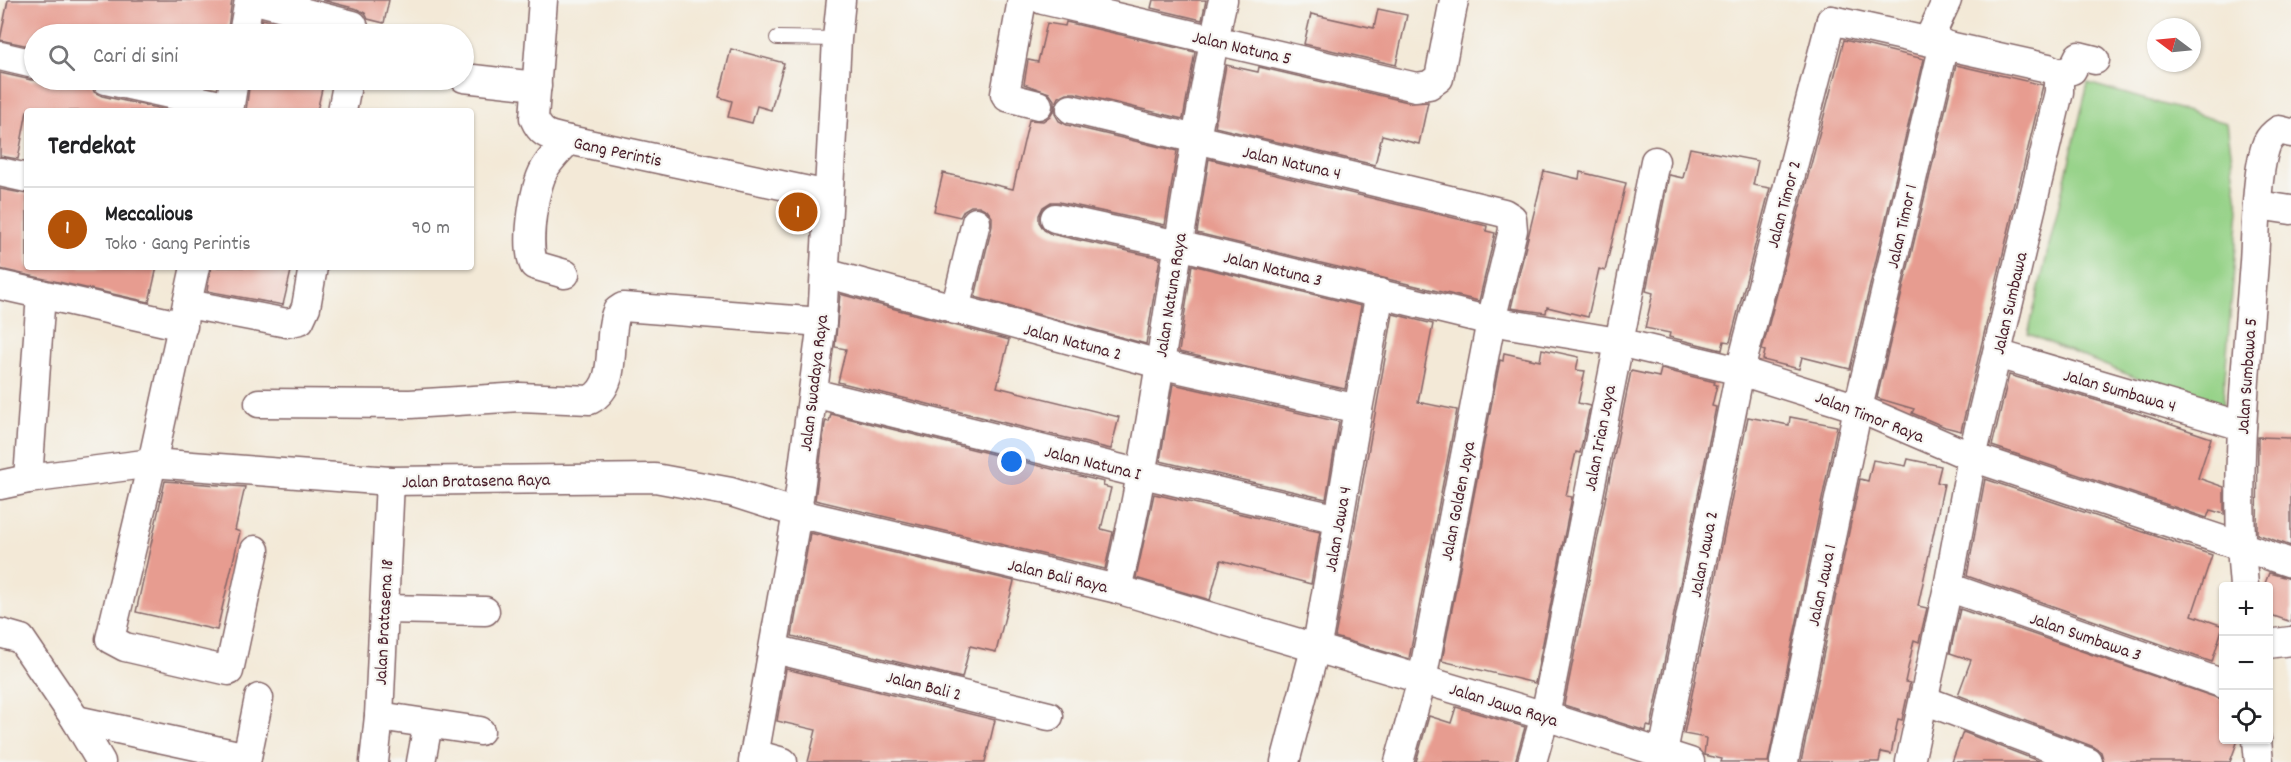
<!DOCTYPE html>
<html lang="id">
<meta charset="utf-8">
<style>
:root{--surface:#fff;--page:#f6f6f6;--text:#202124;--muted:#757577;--line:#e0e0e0;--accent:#b45309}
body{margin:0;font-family:Dekko,sans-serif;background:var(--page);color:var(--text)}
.controls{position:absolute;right:18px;bottom:18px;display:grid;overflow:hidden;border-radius:6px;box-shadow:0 2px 4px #0004}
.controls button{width:54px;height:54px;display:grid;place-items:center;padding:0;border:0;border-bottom:2px solid var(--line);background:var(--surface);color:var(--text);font:30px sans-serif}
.compass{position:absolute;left:2147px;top:18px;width:54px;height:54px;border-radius:50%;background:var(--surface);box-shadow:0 2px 4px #0004;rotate:286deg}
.you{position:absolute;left:1012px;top:462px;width:21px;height:21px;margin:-15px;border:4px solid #fff;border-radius:50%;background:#1a73e8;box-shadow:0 0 0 9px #1a73e833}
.badge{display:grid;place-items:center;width:39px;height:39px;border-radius:50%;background:var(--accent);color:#fff;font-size:20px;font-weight:700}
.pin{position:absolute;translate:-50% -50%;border:3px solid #fff;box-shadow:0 2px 6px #0006}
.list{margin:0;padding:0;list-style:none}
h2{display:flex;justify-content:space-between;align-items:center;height:78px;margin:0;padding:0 24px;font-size:26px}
h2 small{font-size:20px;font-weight:400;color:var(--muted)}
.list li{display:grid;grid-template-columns:39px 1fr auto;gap:18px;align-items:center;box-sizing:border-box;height:84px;padding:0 24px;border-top:2px solid var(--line)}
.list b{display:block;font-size:22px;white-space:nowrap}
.list p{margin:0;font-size:20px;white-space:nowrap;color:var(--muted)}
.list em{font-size:20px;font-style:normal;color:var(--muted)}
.icon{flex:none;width:33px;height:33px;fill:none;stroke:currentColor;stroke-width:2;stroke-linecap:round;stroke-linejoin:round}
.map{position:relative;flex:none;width:2291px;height:762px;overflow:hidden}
.search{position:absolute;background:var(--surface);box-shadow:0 2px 4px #0004;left:24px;top:24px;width:450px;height:66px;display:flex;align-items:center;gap:15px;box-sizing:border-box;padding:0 21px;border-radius:33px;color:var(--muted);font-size:22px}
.panel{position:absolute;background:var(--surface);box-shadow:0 2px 4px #0004;left:24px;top:108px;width:450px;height:162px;border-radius:6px}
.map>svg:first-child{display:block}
.green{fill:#95d287;stroke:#707859;stroke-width:1.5}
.building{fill:#e79c90}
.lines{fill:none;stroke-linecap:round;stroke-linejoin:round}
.lane-casing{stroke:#856667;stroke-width:16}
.street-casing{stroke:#856667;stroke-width:31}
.lane{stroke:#fff;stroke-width:14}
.street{stroke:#fff;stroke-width:28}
.labels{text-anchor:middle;stroke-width:4.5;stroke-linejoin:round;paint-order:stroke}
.street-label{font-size:18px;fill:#4a1f2b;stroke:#f6f6f2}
</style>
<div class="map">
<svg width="2291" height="762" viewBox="0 0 2291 762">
<rect width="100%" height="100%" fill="#f6f6f2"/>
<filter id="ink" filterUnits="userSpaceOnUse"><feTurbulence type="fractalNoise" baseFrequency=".0167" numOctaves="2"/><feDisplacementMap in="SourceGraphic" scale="12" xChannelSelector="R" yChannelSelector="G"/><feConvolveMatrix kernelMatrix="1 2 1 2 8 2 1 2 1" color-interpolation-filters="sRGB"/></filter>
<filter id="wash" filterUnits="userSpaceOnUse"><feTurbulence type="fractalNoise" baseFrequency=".008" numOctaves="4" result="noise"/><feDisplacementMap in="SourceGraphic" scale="24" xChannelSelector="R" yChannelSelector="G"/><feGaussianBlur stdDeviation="1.35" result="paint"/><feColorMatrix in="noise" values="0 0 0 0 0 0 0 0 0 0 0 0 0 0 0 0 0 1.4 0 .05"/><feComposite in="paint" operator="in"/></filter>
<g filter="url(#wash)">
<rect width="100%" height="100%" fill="#f3e9d7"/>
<!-- green -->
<path class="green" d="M2088,83L2227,123L2239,209L2222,413L2028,334Z"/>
<g id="blocks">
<!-- building -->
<g class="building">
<path d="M8,0H232L227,34H164L141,29L140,34H34V47L0,40Z"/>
<path d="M322,0H389L384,23L368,19L365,13L357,9Z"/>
<path d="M1153,0H1206L1202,20L1151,8Z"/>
<path d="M1378,9L1407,15L1396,65L1304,44L1311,14L1374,28Z"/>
<path d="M262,19L323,34H260Z"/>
<path d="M1066,22L1195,52L1183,119L1075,93H1067L1059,97L1055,106V114L1059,121L1067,125L1177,151L1165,225L1059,202H1051L1043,207L1039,215V222L1044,230L1051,234L1160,258L1146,344L975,297L992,226V217L987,210L979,206H971L964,210L960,217L934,211L943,173L1013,189L1029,120L1043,121L1050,116L1054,109V100L1049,93L1024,84L1028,60L1038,62L1047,23L1065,26Z"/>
<path d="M1844,40L1924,59L1850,369L1802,357L1799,369L1763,360L1765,351L1762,350Z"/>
<path d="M731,49L784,63L771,110L757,106L752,123L728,117L732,101L719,97Z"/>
<path d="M1226,65L1258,72L1259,67L1412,103L1428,102L1419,144L1382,135L1375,165L1215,127Z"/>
<path d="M1956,65L2043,85L1961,431L1945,427L1912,413L1914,409L1877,398Z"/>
<path d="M0,73L31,80H90L94,92L102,96L170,111H27L18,159L0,156Z"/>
<path d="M250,80H324L317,111H246Z"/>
<path d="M1690,148L1758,161L1753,185L1770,188L1730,342L1724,341L1722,350L1669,337L1670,333L1645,328L1653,293L1646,291L1669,175L1683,178Z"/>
<path d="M1209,159L1487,226L1486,231L1495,233L1479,301L1197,233Z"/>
<path d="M1544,171L1579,179L1580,172L1626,183L1605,271L1599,269L1588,317L1547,307L1546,313L1511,308Z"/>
<path d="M0,189L27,194V267H157L149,302L0,269Z"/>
<path d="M1192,265L1361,306L1345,389L1179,352Z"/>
<path d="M211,267H292L283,305L207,291Z"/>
<path d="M840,294L1009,340L997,387L1119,417L1111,449L838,382L846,349L835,347Z"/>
<path d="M1393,314L1433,324L1418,402L1457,410L1409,659L1335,637Z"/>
<path d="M1542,349L1579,357L1576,370L1585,371L1578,403L1590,406L1580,453L1576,452L1566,496L1572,497L1535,683L1442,661L1500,360L1503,361L1504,353L1540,361Z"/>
<path d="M1661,369L1715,382L1714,384L1717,385L1712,406L1716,407L1651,727L1647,726L1646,731L1564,705L1631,371L1659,377Z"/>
<path d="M2009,375L2119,407L2211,438L2198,478L2224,487V514L2210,510L2207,518L1992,446Z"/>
<path d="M1173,384L1339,422L1326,499L1160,461Z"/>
<path d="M831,414L1104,482L1103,486L1111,488L1101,529L1113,532L1105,569L815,500L825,424L826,421L829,422Z"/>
<path d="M1748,417L1789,425L1790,417L1837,426L1768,762H1721L1722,759L1704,755L1706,738L1684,734Z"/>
<path d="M2258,437L2291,438V546L2257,534Z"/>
<path d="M1908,459L1941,466L1937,482L1944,484L1918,606L1927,608L1919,642L1914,640L1905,682L1910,683L1902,720L1898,719L1891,754L1881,752L1879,762H1801L1860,479L1868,481L1873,460L1906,466Z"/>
<path d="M1985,479L2212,555L2192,615L2223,626L2212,662L1967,576Z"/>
<path d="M165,481L245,487L235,530L240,532L217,630L136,612Z"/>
<path d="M1154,494L1320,532L1311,584L1221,560L1210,600L1136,578Z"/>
<path d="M810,533L1014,581L996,652L970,646L962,678L792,636Z"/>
<path d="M2269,573L2291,579V622L2268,614V586H2264Z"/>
<path d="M1960,609L2223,700V740H2238L2230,762H2104L2101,752L2094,747L1958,695L1971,660L1950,653Z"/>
<path d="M786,669L995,720L985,762H808L816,730L777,721Z"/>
<path d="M1456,707L1525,727L1515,762H1416L1429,716L1451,723Z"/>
<path d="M1963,732L2041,762H1952Z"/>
</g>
</g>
</g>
<g filter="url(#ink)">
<use href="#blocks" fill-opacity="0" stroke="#856667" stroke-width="1.5"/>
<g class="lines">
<!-- lane casing -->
<g class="lane-casing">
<path id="lane" d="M777,38L837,39"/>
</g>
<!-- street casing -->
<g class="street-casing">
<g id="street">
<path d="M255,0L353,25L356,34"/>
<path d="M543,0L534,118C542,137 550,135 569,140L828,195"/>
<path d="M1022,0L1005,94L1007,97L1038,105"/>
<path d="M1043,0L1416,87L1429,85L1439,78L1454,0"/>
<path d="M1831,20L2048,68L2059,73V92L1972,457L1948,587L1910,762"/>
<path d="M243,34L249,0"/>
<path d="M1928,41L1947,0"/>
<path d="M0,56L34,64"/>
<path d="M2059,73L2072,70L2079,56L2095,60"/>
<path d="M464,78L537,86"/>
<path d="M106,80L229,107"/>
<path d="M1071,109L1504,213L1512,218L1513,230L1491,321L1422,680L1399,762"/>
<path d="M229,111L234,80"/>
<path d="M342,111L348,80"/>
<path d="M0,172L27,178"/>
<path d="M2258,205L2291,210"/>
<path d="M1055,218L1178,245L1491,321L1618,342L1740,371L1858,408L1972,457L2291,563"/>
<path d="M195,267L152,463L110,639L125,647L229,671L255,550"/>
<path d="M825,273L1159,364L1358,409"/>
<path d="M565,274L534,265C525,243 534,183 547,165C553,156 561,148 569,140"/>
<path d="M0,285L183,326"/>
<path d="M188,304L287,323L300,320L306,307L313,267"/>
<path d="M955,310L976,222"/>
<path d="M1997,354L2242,426"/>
<path d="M813,393L1142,474L1339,519"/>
<path d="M259,403L410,404L520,397L590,400C621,383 605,339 617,311L623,307L822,322"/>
<path d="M28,479L41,294"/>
<path d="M0,485L28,479L152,463L390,481L655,478L731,492L797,513L1117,589L1545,716L1690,762"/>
<path d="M2244,586C2234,479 2246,369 2254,262C2256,231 2256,170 2267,143C2270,137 2273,134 2279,130L2291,133"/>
<path d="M1948,587L2224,684"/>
<path d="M1117,589C1151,445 1169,297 1194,151C1203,101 1211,50 1223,0"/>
<path d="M384,609L485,611"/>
<path d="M0,633L21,639L76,720L101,762"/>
<path d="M2268,644L2291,641"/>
<path d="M774,649L1049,716"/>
<path d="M1924,700L2088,762"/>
<path d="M379,716L480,731"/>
<path d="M76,720L247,757"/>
<path d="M2257,740L2259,762"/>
<path d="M754,754L783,762"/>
<path d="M246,762L259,698"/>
<path d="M374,762L379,716L390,481"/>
<path d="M421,762L428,724"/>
<path d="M753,762L797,513L822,322L837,39L841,0"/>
<path d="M1285,762L1319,634L1358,409L1380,293"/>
<path d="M1532,762L1545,716L1655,161"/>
<path d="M1661,762L1740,371L1831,20"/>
<path d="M1784,762L1858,408L1944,44"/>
</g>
</g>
<!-- lane -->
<use href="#lane" class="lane"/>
<!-- street -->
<use href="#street" class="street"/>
</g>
</g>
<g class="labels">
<!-- street labels -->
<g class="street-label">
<text transform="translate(1242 47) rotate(13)" y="6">Jalan Natuna 5</text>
<text transform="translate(618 151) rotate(12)" y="6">Gang Perintis</text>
<text transform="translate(1292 162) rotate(13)" y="6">Jalan Natuna 4</text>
<text transform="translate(1783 204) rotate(-75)" y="6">Jalan Timor 2</text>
<text transform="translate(1901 226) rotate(-77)" y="6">Jalan Timor 1</text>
<text transform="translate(1273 268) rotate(14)" y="6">Jalan Natuna 3</text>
<text transform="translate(1170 295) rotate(-81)" y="6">Jalan Natuna Raya</text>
<text transform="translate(2009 303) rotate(-77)" y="6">Jalan Sumbawa</text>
<text transform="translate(1073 341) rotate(15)" y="6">Jalan Natuna 2</text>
<text transform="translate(2246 376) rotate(-86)" y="6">Jalan Sumbawa 5</text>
<text transform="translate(813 383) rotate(-83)" y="6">Jalan Swadaya Raya</text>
<text transform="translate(2120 390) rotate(16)" y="6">Jalan Sumbawa 4</text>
<text transform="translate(1870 416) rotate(21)" y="6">Jalan Timor Raya</text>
<text transform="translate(1599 438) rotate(-79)" y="6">Jalan Irian Jaya</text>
<text transform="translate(1093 462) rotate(14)" y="6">Jalan Natuna I</text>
<text transform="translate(476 480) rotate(-1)" y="6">Jalan Bratasena Raya</text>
<text transform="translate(1457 501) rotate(-79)" y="6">Jalan Golden Jaya</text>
<text transform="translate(1337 529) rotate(-80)" y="6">Jalan Jawa 4</text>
<text transform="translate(1703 554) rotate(-79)" y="6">Jalan Jawa 2</text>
<text transform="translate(1058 575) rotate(13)" y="6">Jalan Bali Raya</text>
<text transform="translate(1821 585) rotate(-78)" y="6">Jalan Jawa 1</text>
<text transform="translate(383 622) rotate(-87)" y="6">Jalan Bratasena 18</text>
<text transform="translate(2086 636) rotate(19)" y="6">Jalan Sumbawa 3</text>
<text transform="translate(924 685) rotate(14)" y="6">Jalan Bali 2</text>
<text transform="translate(1504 704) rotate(17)" y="6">Jalan Jawa Raya</text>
</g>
</g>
</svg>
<div class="controls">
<button>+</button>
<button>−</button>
<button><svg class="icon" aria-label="locate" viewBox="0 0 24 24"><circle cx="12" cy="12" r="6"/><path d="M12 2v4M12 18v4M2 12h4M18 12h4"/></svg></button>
</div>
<svg class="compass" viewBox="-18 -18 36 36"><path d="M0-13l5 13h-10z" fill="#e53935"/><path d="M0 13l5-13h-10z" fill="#757577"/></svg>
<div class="you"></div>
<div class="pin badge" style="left:798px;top:212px">1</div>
<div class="search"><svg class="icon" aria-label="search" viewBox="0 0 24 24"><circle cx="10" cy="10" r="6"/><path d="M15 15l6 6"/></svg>Cari di sini</div>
<section class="panel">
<h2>Terdekat<small></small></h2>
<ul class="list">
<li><span class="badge">1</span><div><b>Meccalious</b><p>Toko · Gang Perintis</p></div><em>90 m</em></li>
</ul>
</section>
</div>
